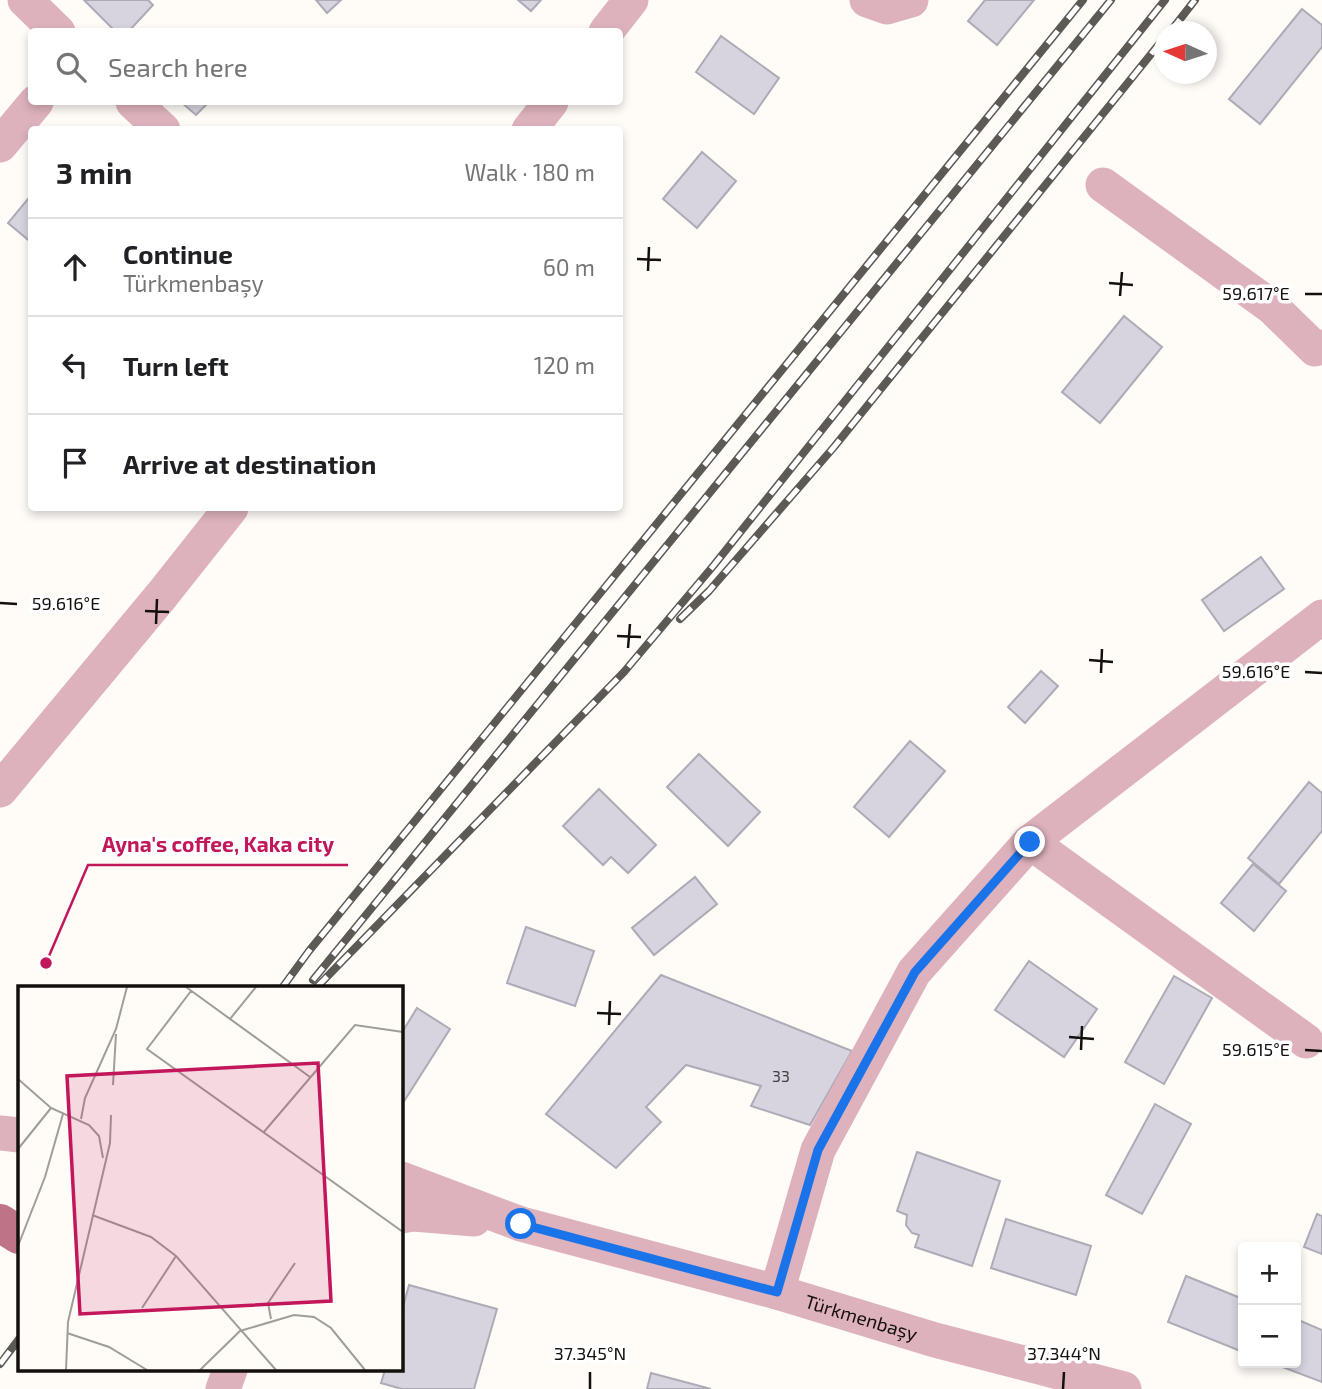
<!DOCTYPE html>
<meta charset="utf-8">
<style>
:root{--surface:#fff;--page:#f2f2f2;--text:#202124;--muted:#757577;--line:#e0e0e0}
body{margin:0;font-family:"Exo 2",sans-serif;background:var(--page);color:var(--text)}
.controls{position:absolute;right:21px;bottom:21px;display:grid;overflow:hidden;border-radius:7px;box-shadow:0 4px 10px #0003}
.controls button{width:63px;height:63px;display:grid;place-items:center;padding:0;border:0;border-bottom:2px solid var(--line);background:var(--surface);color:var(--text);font:35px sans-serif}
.compass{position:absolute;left:1154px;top:21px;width:63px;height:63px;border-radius:50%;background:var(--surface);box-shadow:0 4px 10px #0003;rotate:273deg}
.stop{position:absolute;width:21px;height:21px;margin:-16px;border:5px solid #1a73e8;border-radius:50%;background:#fff}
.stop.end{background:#1a73e8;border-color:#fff;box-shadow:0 2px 7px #0008}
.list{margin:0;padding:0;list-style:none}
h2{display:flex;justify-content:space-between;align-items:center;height:91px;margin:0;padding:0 28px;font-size:30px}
h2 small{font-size:23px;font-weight:400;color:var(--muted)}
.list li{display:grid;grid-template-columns:46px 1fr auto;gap:21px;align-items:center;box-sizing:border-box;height:98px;padding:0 28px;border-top:2px solid var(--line)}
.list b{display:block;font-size:26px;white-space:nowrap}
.list p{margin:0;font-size:23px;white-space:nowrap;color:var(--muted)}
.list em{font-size:23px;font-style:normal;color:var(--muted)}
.icon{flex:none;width:38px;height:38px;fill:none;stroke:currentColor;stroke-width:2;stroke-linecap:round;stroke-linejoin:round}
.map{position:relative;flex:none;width:1322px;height:1389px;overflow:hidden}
.search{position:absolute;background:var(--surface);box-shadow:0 4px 10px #0003;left:28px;top:28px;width:595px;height:77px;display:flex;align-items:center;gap:18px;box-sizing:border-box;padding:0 24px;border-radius:7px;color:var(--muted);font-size:26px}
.panel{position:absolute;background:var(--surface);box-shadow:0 4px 10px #0003;left:28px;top:126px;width:595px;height:385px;border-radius:7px}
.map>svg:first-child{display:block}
.building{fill:#d7d4df;stroke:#aeaab6;stroke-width:2}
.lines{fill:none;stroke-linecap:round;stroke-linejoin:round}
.minor{stroke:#deb2bc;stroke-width:35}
.major{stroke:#bf7386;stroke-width:38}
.rail-casing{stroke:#5d5a56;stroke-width:8}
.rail{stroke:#fff;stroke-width:5;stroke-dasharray:16;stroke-linecap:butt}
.route{stroke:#1a73e8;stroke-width:9}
.ticks{fill:none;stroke:#13100d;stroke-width:2.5}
.labels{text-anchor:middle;stroke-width:7;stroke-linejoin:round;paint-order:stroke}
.number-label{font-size:16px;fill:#444142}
.street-label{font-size:19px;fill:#13100d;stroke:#fff}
.inset-road{fill:none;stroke:#a19d99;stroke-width:2}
.view{fill:#c2185b;fill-opacity:0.15;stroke:#c2185b;stroke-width:3.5}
.inset-edge{fill:none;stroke:#13100d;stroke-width:3.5}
.ticks-label{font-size:18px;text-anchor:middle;fill:#13100d;stroke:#fff;stroke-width:7;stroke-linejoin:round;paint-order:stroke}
.leader{fill:none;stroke:#c2185b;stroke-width:2.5}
.callout-dot{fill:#c2185b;stroke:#fff;stroke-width:2.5}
.callout-label{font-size:21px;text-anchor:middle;font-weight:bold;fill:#c2185b;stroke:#fff;stroke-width:7;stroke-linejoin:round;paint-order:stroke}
</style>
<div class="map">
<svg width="1322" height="1389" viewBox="0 0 1322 1389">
<rect width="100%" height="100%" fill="#fffbf7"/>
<!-- building -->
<g class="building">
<path d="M84,0H148L153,5L128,32H116Z"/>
<path d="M316,0H341L327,13Z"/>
<path d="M518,0H541L531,11Z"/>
<path d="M985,0H1034L997,45L968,21Z"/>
<path d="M1302,9L1322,25V47L1260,124L1229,99Z"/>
<path d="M721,36L779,78L754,114L696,72Z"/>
<path d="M181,102H209L196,115Z"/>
<path d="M702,152L736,181L697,228L663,199Z"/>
<path d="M32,194V243L8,223Z"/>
<path d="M1124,316L1162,347L1100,423L1062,392Z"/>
<path d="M1261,557L1284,589L1224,631L1202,600Z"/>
<path d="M1041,671L1058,686L1025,723L1008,707Z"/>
<path d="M910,741L945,771L889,837L854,807Z"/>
<path d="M699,754L760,812L728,846L667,787Z"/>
<path d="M1309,782L1322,793V831L1279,884L1248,858Z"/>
<path d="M599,789L656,845L628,873L611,857L603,865L563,826Z"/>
<path d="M1253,864L1286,891L1254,931L1221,903Z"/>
<path d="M695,877L717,904L654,955L632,928Z"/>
<path d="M526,927L594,951L575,1006L507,983Z"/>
<path d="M1029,961L1097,1009L1064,1057L995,1010Z"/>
<path d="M661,975L852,1051L810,1125L751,1106L761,1086L686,1065L646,1107L661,1122L616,1168L546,1114Z"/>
<path d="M1174,976L1212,998L1164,1084L1125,1062Z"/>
<path d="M417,1008L450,1029L401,1106V1034Z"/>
<path d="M1155,1104L1191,1124L1142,1214L1106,1195Z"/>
<path d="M917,1152L1000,1181L972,1266L915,1247L919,1235L912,1233L906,1225L907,1215L897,1211Z"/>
<path d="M1317,1214L1322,1216V1254L1304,1247Z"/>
<path d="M1006,1219L1091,1246L1076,1295L991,1268Z"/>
<path d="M1186,1276L1243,1299V1352L1168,1322Z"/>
<path d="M409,1285L497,1309L474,1389H402L381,1383L385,1370H401V1314Z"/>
<path d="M1296,1319L1322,1330V1382L1272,1363H1296Z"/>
<path d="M651,1373L711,1389H647Z"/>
</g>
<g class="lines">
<!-- minor -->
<g class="minor">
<path d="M25,0L58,32"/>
<path d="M867,0L887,7L911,0"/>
<path d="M606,32L631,0"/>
<path d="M133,102L163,130"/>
<path d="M529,130L551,102"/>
<path d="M0,145L36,102"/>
<path d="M1103,185L1272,307L1315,349L1322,347"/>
<path d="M0,790L162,595L231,508"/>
<path d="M1030,842L1306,1041"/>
<path d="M0,1133L19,1135"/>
<path id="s1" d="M401,1179L521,1224L777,1292L935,1340L1124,1389"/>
<path d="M401,1216L414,1214L474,1219"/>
<path d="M777,1292L818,1150L914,972L1030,842L1322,617"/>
<path d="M223,1389L230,1370"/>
</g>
<!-- major -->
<path class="major" d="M0,1223L19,1235"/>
<!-- rail casing -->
<g class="rail-casing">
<g id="rail">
<path d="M1170,32L1195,0"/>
<path d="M680,619L709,591L834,447L1164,38"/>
<path d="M313,980L1111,0"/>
<path d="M282,988L309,951L1083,0"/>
<path d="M316,988L624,672L714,565L1165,0"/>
<path d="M0,1364L19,1339"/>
</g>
</g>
<!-- rail -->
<use href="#rail" class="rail"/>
</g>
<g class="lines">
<!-- route -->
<path class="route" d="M521,1224L777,1292L818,1150L915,972L1030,842"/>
</g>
<!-- ticks -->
<path class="ticks" d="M637,259L661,260M648,271L649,247M1109,283L1133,285M1305,294H1322M1120,296L1122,272M0,603L17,604M145,611L169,612M156,624L157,599M617,636L641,637M628,648L630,624M1089,660L1113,662M1305,672L1322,673M1101,673L1102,649M597,1013L621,1014M609,1025L610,1001M1069,1037L1094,1039M1081,1050L1082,1026M1305,1050L1322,1051M590,1389V1372M1063,1389L1064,1372"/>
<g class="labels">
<!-- number labels -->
<g class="number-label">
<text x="781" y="1082">33</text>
</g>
<!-- street labels -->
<g class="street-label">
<text dy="7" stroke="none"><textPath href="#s1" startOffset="481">Türkmenbaşy</textPath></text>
</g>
</g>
<!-- overview -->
<g transform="translate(18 986)">
<rect width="385" height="385" fill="#fffbf7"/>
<path class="inset-road" d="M168,1L292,91M173,5L129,63L385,246M212,33L238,1M0,93L33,122L71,139L81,150L85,172M95,99L98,48M63,133L67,112L98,43L109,1M245,147L337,39L385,46M0,163L33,122M74,229L133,251L158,270L258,384M0,260L27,191L45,128M124,322L158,270M253,333L250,317L277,277M49,347L91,361L129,384M48,384L50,336L92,157L93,129M182,384L222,345L276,329L296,331L313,342L347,384"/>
<path class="view" d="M300,77L313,315L62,328L49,90Z"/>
<rect width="385" height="385" class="inset-edge"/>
</g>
<g class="ticks-label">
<text x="1256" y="300">59.617°E</text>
<text x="66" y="610">59.616°E</text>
<text x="1256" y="678">59.616°E</text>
<text x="1256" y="1056">59.615°E</text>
<text x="590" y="1360">37.345°N</text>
<text x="1064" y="1360">37.344°N</text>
</g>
<!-- callouts -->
<path class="leader" d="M46 963L88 865H348"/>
<circle class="callout-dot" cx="46" cy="963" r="7"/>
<g class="callout-label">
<text x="218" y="852">Ayna's coffee, Kaka city</text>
</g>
</svg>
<div class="controls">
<button>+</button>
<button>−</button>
</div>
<svg class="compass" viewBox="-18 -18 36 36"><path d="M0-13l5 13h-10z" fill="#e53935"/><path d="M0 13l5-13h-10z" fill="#757577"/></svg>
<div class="stop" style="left:521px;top:1224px"></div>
<div class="stop end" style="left:1030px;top:842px"></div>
<div class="search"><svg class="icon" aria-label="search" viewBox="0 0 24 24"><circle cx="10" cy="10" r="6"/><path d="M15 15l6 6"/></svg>Search here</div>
<section class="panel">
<h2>3 min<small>Walk · 180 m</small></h2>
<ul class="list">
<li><svg class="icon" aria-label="ahead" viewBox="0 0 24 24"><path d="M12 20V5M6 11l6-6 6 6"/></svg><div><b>Continue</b><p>Türkmenbaşy</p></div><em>60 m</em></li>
<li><svg class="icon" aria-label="left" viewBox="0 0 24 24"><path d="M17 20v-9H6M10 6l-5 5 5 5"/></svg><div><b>Turn left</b></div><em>120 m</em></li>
<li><svg class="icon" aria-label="arrive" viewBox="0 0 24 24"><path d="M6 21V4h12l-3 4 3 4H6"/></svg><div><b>Arrive at destination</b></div></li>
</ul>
</section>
</div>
